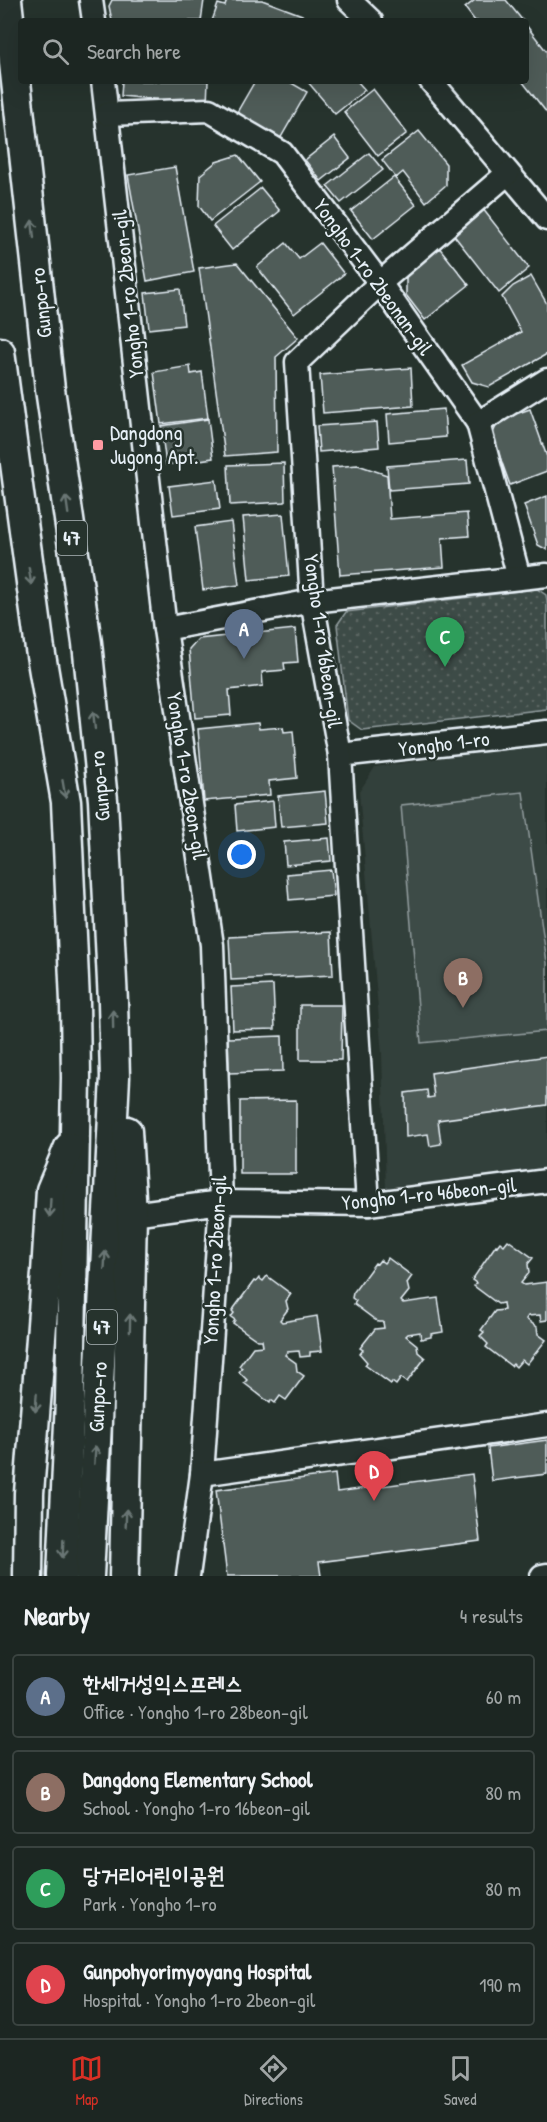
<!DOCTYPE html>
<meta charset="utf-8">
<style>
:root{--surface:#1c2622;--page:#252e2a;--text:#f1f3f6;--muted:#a0a5a5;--line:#3a4340;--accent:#d93025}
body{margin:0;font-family:"Patrick Hand","Poor Story",sans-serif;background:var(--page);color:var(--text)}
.you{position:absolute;left:242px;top:855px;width:21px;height:21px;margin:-15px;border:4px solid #fff;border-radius:50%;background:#1a73e8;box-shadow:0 0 0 9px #1a73e833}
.badge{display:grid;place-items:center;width:39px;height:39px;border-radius:50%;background:var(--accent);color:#fff;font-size:20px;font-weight:700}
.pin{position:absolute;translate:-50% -50px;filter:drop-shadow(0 2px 3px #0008)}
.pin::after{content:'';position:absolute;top:32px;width:21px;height:18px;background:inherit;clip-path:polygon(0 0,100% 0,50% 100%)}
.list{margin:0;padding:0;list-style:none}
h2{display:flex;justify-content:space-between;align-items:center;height:78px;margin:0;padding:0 24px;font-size:26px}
h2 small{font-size:20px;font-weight:400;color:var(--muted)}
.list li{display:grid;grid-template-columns:39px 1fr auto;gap:18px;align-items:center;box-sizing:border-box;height:84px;margin:0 12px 12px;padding:0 12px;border:2px solid var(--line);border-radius:6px}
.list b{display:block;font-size:22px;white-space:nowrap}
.list p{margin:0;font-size:20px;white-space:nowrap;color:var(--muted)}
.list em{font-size:20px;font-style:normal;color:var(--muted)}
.icon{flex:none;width:33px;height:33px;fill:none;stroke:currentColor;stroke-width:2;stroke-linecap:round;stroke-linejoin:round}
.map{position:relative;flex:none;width:547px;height:1576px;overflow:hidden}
.search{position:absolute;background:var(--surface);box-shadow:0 6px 24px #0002;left:18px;right:18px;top:18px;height:66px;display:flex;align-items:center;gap:15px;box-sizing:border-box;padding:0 21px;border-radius:6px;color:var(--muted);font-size:22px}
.sheet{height:462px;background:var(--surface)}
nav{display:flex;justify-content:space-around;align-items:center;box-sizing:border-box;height:84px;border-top:2px solid var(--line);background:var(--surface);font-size:16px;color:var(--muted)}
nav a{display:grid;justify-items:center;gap:3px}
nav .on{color:var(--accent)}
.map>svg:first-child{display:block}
.built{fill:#333f3a}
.grass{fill:#3e4b47;stroke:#939ea0;stroke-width:1.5}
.park{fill:url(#park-dots);stroke:#939ea0;stroke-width:1.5}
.building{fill:#505c59;stroke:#e8f1f8;stroke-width:1.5}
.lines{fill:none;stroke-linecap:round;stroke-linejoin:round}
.minor-casing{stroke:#e8f1f8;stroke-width:27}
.major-casing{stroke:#e8f1f8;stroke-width:33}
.minor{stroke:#26332d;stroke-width:22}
.major{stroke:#26332d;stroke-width:28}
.oneway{stroke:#6a7674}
.poi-dot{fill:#ff9aa2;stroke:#26332d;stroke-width:2}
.labels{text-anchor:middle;stroke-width:5;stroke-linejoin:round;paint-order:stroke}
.shield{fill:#26332d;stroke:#aeb8bb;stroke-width:1.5}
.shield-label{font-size:20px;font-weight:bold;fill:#e8f1f8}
.street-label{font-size:21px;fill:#e8f1f8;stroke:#26332d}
.poi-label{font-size:21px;fill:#e8f1f8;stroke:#26332d;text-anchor:start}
</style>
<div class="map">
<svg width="547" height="1576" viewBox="0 0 547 1576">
<defs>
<pattern id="park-dots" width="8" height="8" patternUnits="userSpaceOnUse" patternTransform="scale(1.5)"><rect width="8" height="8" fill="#3e4b47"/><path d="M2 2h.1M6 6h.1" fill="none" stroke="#5a6562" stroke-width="1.8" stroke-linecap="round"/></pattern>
</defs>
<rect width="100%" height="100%" fill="#26332d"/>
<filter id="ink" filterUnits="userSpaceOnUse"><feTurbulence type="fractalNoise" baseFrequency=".0167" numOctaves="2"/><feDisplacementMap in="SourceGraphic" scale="12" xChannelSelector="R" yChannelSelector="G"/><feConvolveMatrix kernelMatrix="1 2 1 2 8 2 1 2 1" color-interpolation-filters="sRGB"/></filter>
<g filter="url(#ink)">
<!-- built -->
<path class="built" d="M547,743V1171L386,1189L382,1054L359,792L375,767Z"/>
<!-- grass -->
<path class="grass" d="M523,792L547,963V1031L421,1043L401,805Z"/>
<!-- park -->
<path class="park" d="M537,589L546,595L547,600V709L362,730L348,720L337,625L346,612Z"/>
<!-- building -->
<g class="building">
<path d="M112,0H204L201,21H112L109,6Z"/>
<path d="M227,0H262L302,15L307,21H212L218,4L225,6Z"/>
<path d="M475,0H506L523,21H475L465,8Z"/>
<path d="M526,25L547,52V113L522,81H526Z"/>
<path d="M122,81H208L207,104L121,96Z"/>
<path d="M255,81H288L307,92L280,139L236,114Z"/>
<path d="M307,81H357L365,90L335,114Z"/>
<path d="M373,89L407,133L378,156L344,112Z"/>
<path d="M419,131L446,164V185L426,202L403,172L396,178L382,160Z"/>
<path d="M334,137L350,158L321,181L305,160Z"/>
<path d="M369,153L383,170L341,203L327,186Z"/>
<path d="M238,155L260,182L210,221L199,206L200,175L216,162Z"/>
<path d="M175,167L194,272L147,281L128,175Z"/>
<path d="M394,177L416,205L373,239L351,211Z"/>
<path d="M261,188L280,211L232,250L213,226Z"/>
<path d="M479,204L529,268L499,293L449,229Z"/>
<path d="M286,243L299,259L320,243L344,274L294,314L257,267Z"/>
<path d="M438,246L469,285L425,320L406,295V271Z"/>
<path d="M237,263L298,338L276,357L277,452L225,456L199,268Z"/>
<path d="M531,276L547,304V354L489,387L472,382L462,365L521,332L502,297L513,286Z"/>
<path d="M180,289L184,325L149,329L145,293Z"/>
<path d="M190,366L191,374L202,372L208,418L161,424L154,372Z"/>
<path d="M411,368L413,406L323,413L320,375Z"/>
<path d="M444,409L446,437L389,442L387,414Z"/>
<path d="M530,409L547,457V471L510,485L492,435L499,420Z"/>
<path d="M208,419L213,458L166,465L161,426Z"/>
<path d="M377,422L379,447L319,452L317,426Z"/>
<path d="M467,460L469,484L389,490L387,466Z"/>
<path d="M284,463L285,502L230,505L228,465Z"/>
<path d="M358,465L387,475L390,519L467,513L469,536L442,538L444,567L340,575L332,467Z"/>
<path d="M216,480L220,509L173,515L169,486Z"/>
<path d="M547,496V550L538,545L524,505Z"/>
<path d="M283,514L289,576L249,580L243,517Z"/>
<path d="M231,522L239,585L203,590L195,527Z"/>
<path d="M295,629L298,662L284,663L285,670L262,672L263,686L229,690L231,715L195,718L189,649L198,639Z"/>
<path d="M258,723L259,729L283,727L284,732L293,731L297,778L269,781L270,795L204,801L198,729Z"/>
<path d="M325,791L328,823L281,827L278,796Z"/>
<path d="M273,801L275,827L237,831L235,805Z"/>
<path d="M329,838L331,861L286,865L284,842Z"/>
<path d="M331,870L334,896L289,900L287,874Z"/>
<path d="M331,932L333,975L231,980L229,937Z"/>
<path d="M273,985L275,1029L233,1030L231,987Z"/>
<path d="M300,1005H342L341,1060H300Z"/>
<path d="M282,1036L283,1071L229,1073L228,1038Z"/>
<path d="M547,1056V1105L438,1120L441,1144L430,1146L428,1134L406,1137L405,1093L427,1090L428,1098L434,1097L431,1073Z"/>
<path d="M296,1100V1174H240V1101Z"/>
<path d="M508,1240L533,1258L528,1264L529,1273L521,1283L524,1285L547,1282V1320L541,1321L540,1315L528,1316L526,1319L537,1327L538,1334L546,1340L527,1364L522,1360L516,1367L513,1364L511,1366L486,1347L488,1344L480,1336L484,1332L481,1330L495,1311L504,1310L503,1303L498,1304L474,1286L476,1283L472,1280L496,1245L497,1246L500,1242L504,1245Z"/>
<path d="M388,1258L412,1276L407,1283L409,1291L401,1301L403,1303L438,1298L443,1332L431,1334V1337L421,1339L420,1332L408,1334L406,1336L417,1345L418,1352L425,1358L407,1382L401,1378L396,1385L392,1382L391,1384L365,1365L367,1362L360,1354L363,1350L360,1348L375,1329L384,1328L383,1322H378L354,1304L356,1301L352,1298L353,1293L375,1263L377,1264L380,1260L384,1263Z"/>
<path d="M267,1276L291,1294L286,1301L288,1309L280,1320L282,1322L317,1316L322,1351L310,1352V1356L300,1357L299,1351L287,1352L285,1355L296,1363L297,1371L304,1376L286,1400L280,1396L275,1403L271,1400L270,1403L244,1383L247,1380L239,1372L242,1368L239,1366L253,1347L263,1346L262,1340H257L233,1323L235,1320L231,1317L234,1313L232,1311L254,1281L256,1282L259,1278L263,1281Z"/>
<path d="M547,1440V1474L492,1481L488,1448Z"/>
<path d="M335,1474L337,1492L472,1474L480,1541L319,1562L321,1576H227L216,1490Z"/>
</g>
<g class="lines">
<!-- minor casing -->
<g class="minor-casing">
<g id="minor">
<path d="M91,0L94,21"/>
<path d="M349,0L371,21"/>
<path d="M103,81L165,629L212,945L221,1202L202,1474L188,1576"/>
<path d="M431,81L547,219"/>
<path d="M108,114L209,110L282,153L380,283L478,423L519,578"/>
<path d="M478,423L547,380"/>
<path d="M165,629L312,601L547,575"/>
<path d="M340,755L547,732"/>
<path d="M368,1204L340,755L312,601L297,362L380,283L508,173"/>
<path d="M132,1214L221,1202L368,1204L547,1181"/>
<path d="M202,1474L547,1425"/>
<path d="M542,1576L547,1575"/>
</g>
</g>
<!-- major casing -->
<g class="major-casing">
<g id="major">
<path d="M7,0L50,389L87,643L103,800L113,1002L115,1077L89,1576"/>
<path d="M0,352L40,649L66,802L75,1002L76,1078L70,1401L62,1576"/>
<path d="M28,1576L29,1493L46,1273L51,1190L69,1147"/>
<path d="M124,1576L132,1214L127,1131"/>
</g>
</g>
<!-- minor -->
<use href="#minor" class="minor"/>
<!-- major -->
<use href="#major" class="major"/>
</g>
<!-- one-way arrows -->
<defs><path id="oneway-shaft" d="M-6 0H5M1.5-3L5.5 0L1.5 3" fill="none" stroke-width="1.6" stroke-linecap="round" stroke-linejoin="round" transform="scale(1.5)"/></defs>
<g class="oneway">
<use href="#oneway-shaft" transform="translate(33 229) rotate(-96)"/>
<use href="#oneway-shaft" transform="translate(67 505) rotate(-98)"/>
<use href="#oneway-shaft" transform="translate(30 576) rotate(82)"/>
<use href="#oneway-shaft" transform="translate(94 720) rotate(-96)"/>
<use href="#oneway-shaft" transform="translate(64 789) rotate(80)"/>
<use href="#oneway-shaft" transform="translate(113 1019) rotate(-91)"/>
<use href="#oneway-shaft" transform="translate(50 1208) rotate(93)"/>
<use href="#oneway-shaft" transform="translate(105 1260) rotate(-87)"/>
<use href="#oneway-shaft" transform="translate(130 1323) rotate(-89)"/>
<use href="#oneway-shaft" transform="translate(36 1403) rotate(94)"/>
<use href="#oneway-shaft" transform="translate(95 1455) rotate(-86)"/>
<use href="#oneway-shaft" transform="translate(126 1518) rotate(-88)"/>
<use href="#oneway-shaft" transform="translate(63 1549) rotate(92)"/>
</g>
</g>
<!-- markers -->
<rect class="poi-dot" x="92" y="439" width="12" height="12" rx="3"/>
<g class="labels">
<!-- shield labels -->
<g class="shield">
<rect x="57" y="521" width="30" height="34" rx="4.5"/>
<rect x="87" y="1310" width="30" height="34" rx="4.5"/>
</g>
<g class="shield-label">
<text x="72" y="545">47</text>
<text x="102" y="1334">47</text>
</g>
<!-- street labels -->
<g class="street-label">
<text transform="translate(373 277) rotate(54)" y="7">Yongho 1-ro 2beonan-gil</text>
<text transform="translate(128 294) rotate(-96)" y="7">Yongho 1-ro 2beon-gil</text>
<text transform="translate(41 303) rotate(-96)" y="7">Gunpo-ro</text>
<text transform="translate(323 641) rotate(82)" y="7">Yongho 1-ro 16beon-gil</text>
<text transform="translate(444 744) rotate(-7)" y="7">Yongho 1-ro</text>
<text transform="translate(187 776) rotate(81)" y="7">Yongho 1-ro 2beon-gil</text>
<text transform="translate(100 786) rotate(-95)" y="7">Gunpo-ro</text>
<text transform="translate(429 1194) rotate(-6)" y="7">Yongho 1-ro 46beon-gil</text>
<text transform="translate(215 1260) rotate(-87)" y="7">Yongho 1-ro 2beon-gil</text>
<text transform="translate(98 1397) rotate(-87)" y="7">Gunpo-ro</text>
</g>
<!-- poi labels -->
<g class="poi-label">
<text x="110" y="440">Dangdong<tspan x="110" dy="24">Jugong Apt.</tspan></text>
</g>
</g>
</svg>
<div class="you"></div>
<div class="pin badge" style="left:244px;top:659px;background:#5c6f8a">A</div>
<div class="pin badge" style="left:463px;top:1008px;background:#8d6e63">B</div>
<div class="pin badge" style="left:445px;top:667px;background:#2e9e5b">C</div>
<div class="pin badge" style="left:374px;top:1501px;background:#e0444e">D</div>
<div class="search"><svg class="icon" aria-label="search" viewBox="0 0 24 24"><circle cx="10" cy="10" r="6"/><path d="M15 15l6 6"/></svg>Search here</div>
</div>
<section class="sheet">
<h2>Nearby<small>4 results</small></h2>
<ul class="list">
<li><span class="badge" style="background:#5c6f8a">A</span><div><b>한세거성익스프레스</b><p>Office · Yongho 1-ro 28beon-gil</p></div><em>60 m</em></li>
<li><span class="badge" style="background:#8d6e63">B</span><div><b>Dangdong Elementary School</b><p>School · Yongho 1-ro 16beon-gil</p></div><em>80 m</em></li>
<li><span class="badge" style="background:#2e9e5b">C</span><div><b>당거리어린이공원</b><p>Park · Yongho 1-ro</p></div><em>80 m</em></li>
<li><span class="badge" style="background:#e0444e">D</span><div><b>Gunpohyorimyoyang Hospital</b><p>Hospital · Yongho 1-ro 2beon-gil</p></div><em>190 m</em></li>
</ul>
</section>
<nav>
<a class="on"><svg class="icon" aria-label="map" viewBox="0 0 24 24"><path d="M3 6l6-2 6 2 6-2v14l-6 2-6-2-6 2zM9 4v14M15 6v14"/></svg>Map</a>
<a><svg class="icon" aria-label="directions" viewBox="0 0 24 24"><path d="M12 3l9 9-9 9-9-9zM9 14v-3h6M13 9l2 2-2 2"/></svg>Directions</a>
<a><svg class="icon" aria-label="saved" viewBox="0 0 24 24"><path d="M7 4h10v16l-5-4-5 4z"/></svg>Saved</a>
</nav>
